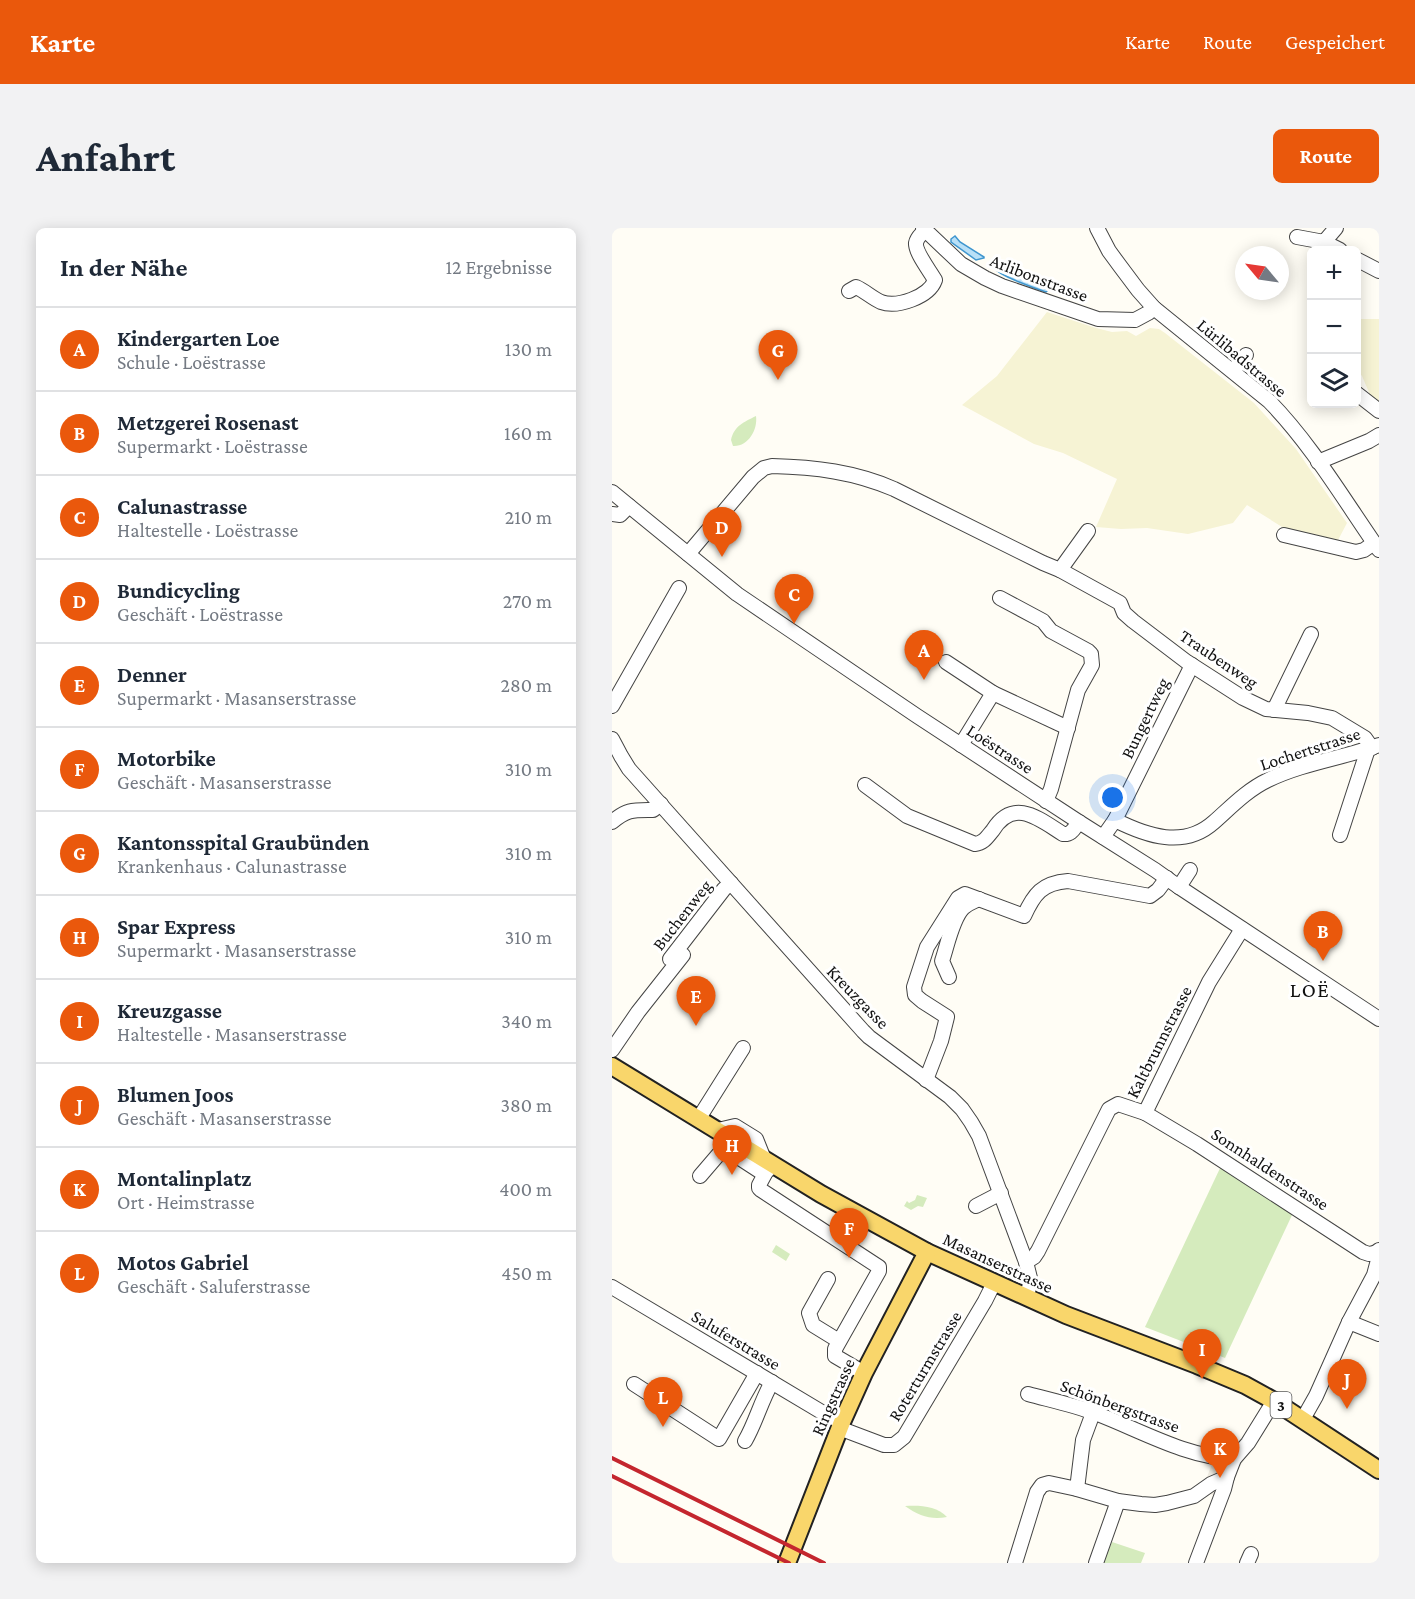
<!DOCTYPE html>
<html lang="de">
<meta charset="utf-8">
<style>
:root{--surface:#fff;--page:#f2f2f3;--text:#1f2937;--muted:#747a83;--line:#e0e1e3;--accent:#ea580c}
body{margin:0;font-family:"Crimson Pro",serif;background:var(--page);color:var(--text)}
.controls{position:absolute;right:18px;top:18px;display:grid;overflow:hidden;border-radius:9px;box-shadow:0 3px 15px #0003}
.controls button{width:54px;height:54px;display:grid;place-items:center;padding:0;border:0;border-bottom:2px solid var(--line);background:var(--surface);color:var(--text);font:30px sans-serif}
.compass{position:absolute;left:623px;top:18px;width:54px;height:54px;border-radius:50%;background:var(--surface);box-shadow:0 3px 15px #0003;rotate:299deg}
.you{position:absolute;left:501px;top:570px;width:21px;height:21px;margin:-15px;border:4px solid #fff;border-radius:50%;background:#1a73e8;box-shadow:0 0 0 9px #1a73e833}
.badge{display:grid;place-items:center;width:39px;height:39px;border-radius:50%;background:var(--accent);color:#fff;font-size:20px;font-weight:700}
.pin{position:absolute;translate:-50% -50px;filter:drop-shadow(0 2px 3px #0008)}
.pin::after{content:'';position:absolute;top:32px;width:21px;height:18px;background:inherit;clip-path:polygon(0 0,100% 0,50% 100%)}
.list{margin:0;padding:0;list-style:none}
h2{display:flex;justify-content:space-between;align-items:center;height:78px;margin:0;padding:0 24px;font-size:26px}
h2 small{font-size:20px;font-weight:400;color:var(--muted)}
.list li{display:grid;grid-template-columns:39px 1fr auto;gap:18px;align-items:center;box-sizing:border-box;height:84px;padding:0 24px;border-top:2px solid var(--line)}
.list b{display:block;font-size:22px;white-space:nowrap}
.list p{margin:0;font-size:20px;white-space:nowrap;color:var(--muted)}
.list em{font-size:20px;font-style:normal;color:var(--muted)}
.icon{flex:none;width:33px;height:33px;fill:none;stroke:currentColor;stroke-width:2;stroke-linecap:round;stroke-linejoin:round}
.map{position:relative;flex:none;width:767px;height:1335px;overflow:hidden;border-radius:9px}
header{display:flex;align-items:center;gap:36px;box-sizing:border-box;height:84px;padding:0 30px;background:var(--accent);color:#fff}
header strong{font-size:28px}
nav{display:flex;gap:33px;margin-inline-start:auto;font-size:21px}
.intro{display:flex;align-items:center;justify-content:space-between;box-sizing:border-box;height:144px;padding:0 36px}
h1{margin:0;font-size:42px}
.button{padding:15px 27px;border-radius:9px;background:var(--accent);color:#fff;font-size:21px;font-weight:700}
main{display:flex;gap:36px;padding:0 36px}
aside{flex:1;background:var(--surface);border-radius:9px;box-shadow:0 3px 15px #0003}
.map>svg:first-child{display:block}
.farmland{fill:#f6f3d4}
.green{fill:#d5ebbd}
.plaza{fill:#f1ede2}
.water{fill:#b9e0f7;stroke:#3f96cf;stroke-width:1.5}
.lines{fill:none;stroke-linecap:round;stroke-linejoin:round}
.minor-casing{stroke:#444;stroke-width:16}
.major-casing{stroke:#222;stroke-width:20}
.minor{stroke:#fff;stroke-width:14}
.major{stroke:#f9d66b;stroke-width:16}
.rail{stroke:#c4262e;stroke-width:4}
.labels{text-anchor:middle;stroke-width:6;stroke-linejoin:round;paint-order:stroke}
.shield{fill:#fff;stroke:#585858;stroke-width:1.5}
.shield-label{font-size:16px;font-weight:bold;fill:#111}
.street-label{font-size:18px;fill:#111;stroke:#fff}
.quarter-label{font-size:21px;letter-spacing:1.5px;fill:#111;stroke:#fff}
</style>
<header>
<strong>Karte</strong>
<nav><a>Karte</a><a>Route</a><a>Gespeichert</a></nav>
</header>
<div class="intro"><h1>Anfahrt</h1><a class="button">Route</a></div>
<main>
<aside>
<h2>In der Nähe<small>12 Ergebnisse</small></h2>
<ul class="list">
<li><span class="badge">A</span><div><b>Kindergarten Loe</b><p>Schule · Loëstrasse</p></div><em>130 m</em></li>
<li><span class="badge">B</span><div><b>Metzgerei Rosenast</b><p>Supermarkt · Loëstrasse</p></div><em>160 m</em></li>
<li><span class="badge">C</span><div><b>Calunastrasse</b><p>Haltestelle · Loëstrasse</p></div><em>210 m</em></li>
<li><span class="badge">D</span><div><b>Bundicycling</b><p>Geschäft · Loëstrasse</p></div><em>270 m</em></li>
<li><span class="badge">E</span><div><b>Denner</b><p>Supermarkt · Masanserstrasse</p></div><em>280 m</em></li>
<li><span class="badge">F</span><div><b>Motorbike</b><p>Geschäft · Masanserstrasse</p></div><em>310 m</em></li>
<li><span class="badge">G</span><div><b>Kantonsspital Graubünden</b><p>Krankenhaus · Calunastrasse</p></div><em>310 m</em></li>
<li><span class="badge">H</span><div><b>Spar Express</b><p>Supermarkt · Masanserstrasse</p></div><em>310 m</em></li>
<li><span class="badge">I</span><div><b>Kreuzgasse</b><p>Haltestelle · Masanserstrasse</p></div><em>340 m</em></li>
<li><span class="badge">J</span><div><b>Blumen Joos</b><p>Geschäft · Masanserstrasse</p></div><em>380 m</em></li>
<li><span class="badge">K</span><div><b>Montalinplatz</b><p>Ort · Heimstrasse</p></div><em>400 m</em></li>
<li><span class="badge">L</span><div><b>Motos Gabriel</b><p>Geschäft · Saluferstrasse</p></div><em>450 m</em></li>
</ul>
</aside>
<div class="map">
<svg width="767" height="1335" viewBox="0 0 767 1335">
<rect width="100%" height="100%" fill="#fffdf5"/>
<!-- farmland -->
<g class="farmland">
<path d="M435,84L484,100L500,104L515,103L524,108L538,100L547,101L553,105L642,175L684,221L735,295L725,314L675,302L635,277L621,295L576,306L535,300L509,301L484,299L505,251L451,225L422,216L350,177L385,148Z"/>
<path d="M745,91H767V179L761,174L750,148L745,142Z"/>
</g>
<!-- green -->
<g class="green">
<path d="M144,188C146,202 136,219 121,218L119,212C122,198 132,194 144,188Z"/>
<path d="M610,936L681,985L613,1130L533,1099Z"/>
<path d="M305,967L315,970L311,979L306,978L299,982L292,978L295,973L297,975L303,972Z"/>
<path d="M164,1017L178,1026L174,1033L160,1024Z"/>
<path d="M293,1278C308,1277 325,1278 335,1289C319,1292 307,1288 293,1278Z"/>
<path d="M500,1314L533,1325L529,1335H491Z"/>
</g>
<!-- plaza -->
<path class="plaza" d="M617,1222L632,1232L625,1243L613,1272L596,1265L592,1257L604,1225Z"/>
<!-- water -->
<g class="water">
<path d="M343,8L348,14L372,29V30L364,32L339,14V11Z"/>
<path d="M383,35L402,45L425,53L436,62L434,64C425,61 385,47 383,40C382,38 383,37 383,35Z"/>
</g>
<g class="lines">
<!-- minor casing -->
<g class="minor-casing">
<g id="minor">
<path d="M311,0L349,36L373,50L390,58L486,91L523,92L536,85L542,80"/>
<path d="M485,0L497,23L508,38L526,62L542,80L657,173C700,217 732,272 767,322"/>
<path d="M685,9L712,14L724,0"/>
<path d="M712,14L728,22"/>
<path d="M744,31L767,43"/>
<path d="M237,63L244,59C253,63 260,70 269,74C285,80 317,69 323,52C318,43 303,24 304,15C305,9 310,6 313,2"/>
<path d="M621,143L634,127"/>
<path d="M744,165L767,183"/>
<path d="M706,234L757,213L767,207"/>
<path d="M0,264L125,366L305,488L467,594L543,642L567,659L767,791"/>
<path d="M0,286L8,287L17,278"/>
<path d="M672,307L744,324L752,322L762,315"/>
<path d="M76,326L141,249L152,240L160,238C203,239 243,244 282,261L431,335L448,342L476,303"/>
<path d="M448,342L508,375L512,385L521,393L575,434L631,470L654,481L696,485L720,490L753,510L760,520"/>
<path d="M388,370L431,393L439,403L476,423L479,426L480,437L466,462L439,561L434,573"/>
<path d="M334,434L381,465L456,500"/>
<path d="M0,478L67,360"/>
<path d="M662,482L699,406"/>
<path d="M0,511L9,528L17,541L251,803L257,809L338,869L350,881L359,894L367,908L414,1034L419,1054L414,1069"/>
<path d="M349,517L381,465"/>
<path d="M253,557L295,588L363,616C372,615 375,609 381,602C402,569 427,591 451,606C460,607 462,600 467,594"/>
<path d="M503,592L580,437"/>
<path d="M0,594C15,581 21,582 41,582L49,576"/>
<path d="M728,607L756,521"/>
<path d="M491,609L503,592C535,608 572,621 602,594C619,579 635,562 656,552C691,535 731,530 767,517"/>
<path d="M567,659L578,642"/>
<path d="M58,731L112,661L119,655"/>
<path d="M337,749L330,733C335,719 340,691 351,680C356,675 361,674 367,671"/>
<path d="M0,822L26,784L71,727"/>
<path d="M314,852L329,813L335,789L310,773L303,767L302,759L315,719L346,670L353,666L412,688C422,666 430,655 456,653L538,668L546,662L555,650"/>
<path d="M533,885L585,916L751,1024L757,1026L763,1025"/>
<path d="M87,890L131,820"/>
<path d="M106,902L123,898L144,911L152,931"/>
<path d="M161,937L154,944L147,957V960L149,962L267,1039V1043L223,1121V1128L252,1145"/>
<path d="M88,948L112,920L149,944H154"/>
<path d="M364,978L389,965"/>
<path d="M414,1034L422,1029L426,1023L497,881L506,876L533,885L597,754L630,701"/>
<path d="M216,1051L197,1085L201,1097L227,1113"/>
<path d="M0,1059L213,1186L230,1194"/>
<path d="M737,1094L767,1106"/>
<path d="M22,1156L107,1211L145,1145"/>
<path d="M416,1166C438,1172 461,1177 483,1185C528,1202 573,1229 622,1231"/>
<path d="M691,1191L704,1168L737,1094L762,1047L766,1032L763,1025L767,1022"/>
<path d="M227,1200L272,1217H282L292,1209L373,1073L382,1055"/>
<path d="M133,1213C144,1194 149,1173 160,1154"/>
<path d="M465,1261L471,1212L481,1185"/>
<path d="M403,1335L425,1264L430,1257L437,1255L465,1261L506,1273L529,1276L543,1277L555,1275L582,1268L599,1256L615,1249"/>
<path d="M484,1335L506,1273"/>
<path d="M584,1335L612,1261L615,1249L622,1231L636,1215L662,1173"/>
<path d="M635,1335L639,1326"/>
</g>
</g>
<!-- major casing -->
<g class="major-casing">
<g id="major">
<path d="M0,838L209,966L315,1024L454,1087L585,1137L633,1157L662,1173L767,1242"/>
<path d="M175,1335L230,1194L252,1145L315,1024"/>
</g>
</g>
<!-- minor -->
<use href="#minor" class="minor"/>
<!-- major -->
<use href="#major" class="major"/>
<!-- rail -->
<g class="rail">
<path d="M0,1230L212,1335"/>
<path d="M0,1248L177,1335"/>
</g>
</g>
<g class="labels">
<!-- shield labels -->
<rect class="shield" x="658.5" y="1164" width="21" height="26" rx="4.5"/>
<g class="shield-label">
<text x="669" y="1183">3</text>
</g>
<!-- street labels -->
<g class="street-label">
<text transform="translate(427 50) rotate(21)" y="6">Arlibonstrasse</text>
<text transform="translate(630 130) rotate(40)" y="6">Lürlibadstrasse</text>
<text transform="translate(607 431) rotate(34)" y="6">Traubenweg</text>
<text transform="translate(533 490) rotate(-64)" y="6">Bungertweg</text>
<text transform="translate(388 521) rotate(33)" y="6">Loëstrasse</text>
<text transform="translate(698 521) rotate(-18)" y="6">Lochertstrasse</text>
<text transform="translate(70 687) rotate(-52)" y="6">Buchenweg</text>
<text transform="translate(246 769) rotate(46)" y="6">Kreuzgasse</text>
<text transform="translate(547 814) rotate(-63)" y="6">Kaltbrunnstrasse</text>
<text transform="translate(658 941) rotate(33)" y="6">Sonnhaldenstrasse</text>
<text transform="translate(386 1035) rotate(25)" y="6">Masanserstrasse</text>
<text transform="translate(124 1112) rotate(31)" y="6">Saluferstrasse</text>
<text transform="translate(313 1138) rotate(-59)" y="6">Roterturmstrasse</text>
<text transform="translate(221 1169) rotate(-66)" y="6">Ringstrasse</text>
<text transform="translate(508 1178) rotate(20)" y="6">Schönbergstrasse</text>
</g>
<!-- quarter labels -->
<g class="quarter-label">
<text x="698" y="769">LOË</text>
</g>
</g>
</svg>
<div class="controls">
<button>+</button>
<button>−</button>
<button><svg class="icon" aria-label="layers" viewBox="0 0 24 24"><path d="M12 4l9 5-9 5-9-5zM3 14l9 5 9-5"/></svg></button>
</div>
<svg class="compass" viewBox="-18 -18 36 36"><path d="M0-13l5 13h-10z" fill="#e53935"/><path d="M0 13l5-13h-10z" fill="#747a83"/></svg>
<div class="you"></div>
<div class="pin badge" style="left:312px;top:452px">A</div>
<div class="pin badge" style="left:711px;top:733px">B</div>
<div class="pin badge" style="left:182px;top:396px">C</div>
<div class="pin badge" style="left:110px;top:329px">D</div>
<div class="pin badge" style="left:84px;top:798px">E</div>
<div class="pin badge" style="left:237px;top:1030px">F</div>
<div class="pin badge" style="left:166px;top:152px">G</div>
<div class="pin badge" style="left:120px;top:947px">H</div>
<div class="pin badge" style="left:590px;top:1151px">I</div>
<div class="pin badge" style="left:735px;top:1181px">J</div>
<div class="pin badge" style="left:608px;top:1250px">K</div>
<div class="pin badge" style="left:51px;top:1199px">L</div>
</div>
</main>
